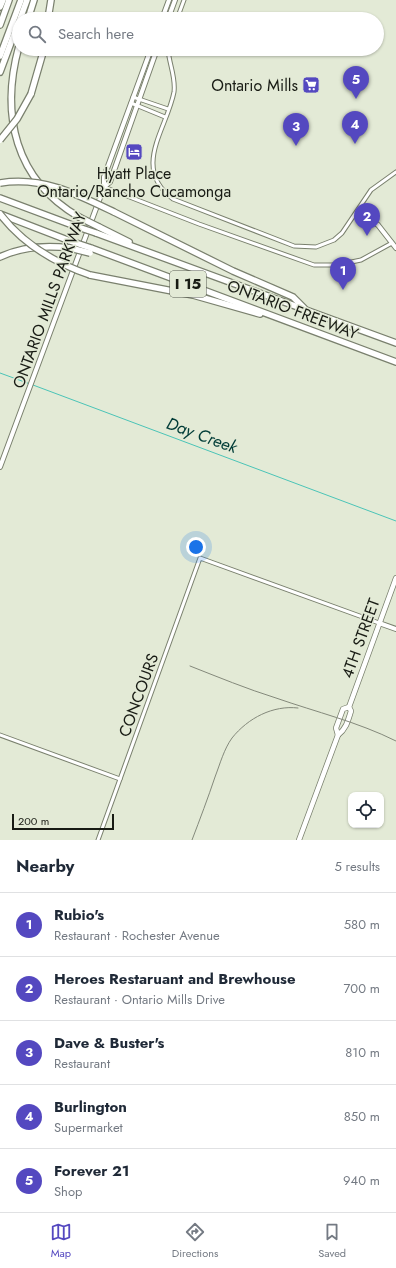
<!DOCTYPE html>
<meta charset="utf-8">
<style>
:root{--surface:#fff;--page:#f2f2f3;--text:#1f2937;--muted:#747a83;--line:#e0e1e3;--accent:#5448c0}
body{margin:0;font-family:Jost,sans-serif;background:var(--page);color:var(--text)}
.controls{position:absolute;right:12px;bottom:12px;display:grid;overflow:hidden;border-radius:8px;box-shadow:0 1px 3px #0004}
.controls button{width:36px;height:36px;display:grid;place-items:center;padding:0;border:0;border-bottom:1px solid var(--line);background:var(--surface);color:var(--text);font:20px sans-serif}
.scale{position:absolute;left:12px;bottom:10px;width:102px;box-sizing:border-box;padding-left:4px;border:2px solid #181b14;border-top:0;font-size:11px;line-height:14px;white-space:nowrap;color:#181b14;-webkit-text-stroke:3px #e3ead6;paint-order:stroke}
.you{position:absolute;left:196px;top:547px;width:14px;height:14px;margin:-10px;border:3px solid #fff;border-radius:50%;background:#1a73e8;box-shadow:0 0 0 6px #1a73e833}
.badge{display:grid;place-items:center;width:26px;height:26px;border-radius:50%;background:var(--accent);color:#fff;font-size:13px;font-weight:700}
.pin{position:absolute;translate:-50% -33px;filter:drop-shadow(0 1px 2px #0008)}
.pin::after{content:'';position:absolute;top:21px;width:14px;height:12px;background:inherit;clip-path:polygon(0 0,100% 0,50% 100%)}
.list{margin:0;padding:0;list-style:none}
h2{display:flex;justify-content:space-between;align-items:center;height:52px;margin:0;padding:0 16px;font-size:17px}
h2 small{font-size:13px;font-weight:400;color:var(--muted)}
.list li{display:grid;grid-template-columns:26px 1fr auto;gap:12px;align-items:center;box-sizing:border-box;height:64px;padding:0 16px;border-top:1px solid var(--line)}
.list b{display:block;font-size:15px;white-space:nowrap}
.list p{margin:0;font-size:13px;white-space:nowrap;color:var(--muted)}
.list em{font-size:13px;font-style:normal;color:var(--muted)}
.icon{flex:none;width:22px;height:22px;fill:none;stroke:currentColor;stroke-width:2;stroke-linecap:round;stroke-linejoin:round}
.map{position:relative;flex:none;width:396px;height:840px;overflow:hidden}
.search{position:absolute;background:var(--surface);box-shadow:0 1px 3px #0004;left:12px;right:12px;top:12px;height:44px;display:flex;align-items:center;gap:10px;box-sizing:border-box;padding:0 14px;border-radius:22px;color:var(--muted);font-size:15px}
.sheet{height:372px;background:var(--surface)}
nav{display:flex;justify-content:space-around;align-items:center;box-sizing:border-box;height:56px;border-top:1px solid var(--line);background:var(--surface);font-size:11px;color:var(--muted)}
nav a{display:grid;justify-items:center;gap:2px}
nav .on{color:var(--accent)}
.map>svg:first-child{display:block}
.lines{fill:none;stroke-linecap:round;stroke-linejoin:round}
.stream{stroke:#4bc4b7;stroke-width:1}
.street-casing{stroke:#7a806e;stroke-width:5}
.secondary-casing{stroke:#7a806e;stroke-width:6}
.primary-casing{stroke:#7a806e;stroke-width:6}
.highway-casing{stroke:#7a806e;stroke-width:8}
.street{stroke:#fff;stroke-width:3}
.secondary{stroke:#fff;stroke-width:4}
.primary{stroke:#fff;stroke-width:4.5}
.highway{stroke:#fff;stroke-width:5.5}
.rail{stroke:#84897b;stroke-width:1}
.highway-bridge-casing{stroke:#7a806e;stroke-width:8;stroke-linecap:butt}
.highway-bridge{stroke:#fff;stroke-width:5.5}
.labels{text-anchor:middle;stroke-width:3;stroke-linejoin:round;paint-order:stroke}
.shield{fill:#e3ead6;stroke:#55594e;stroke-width:1}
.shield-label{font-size:15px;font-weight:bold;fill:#181b14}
.poi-label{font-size:16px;fill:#181b14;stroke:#e3ead6;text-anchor:end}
.street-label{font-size:16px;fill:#181b14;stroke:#e3ead6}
.water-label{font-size:17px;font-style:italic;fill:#013c37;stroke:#e3ead6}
</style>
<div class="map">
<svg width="396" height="840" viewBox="0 0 396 840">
<rect width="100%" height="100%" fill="#e3ead6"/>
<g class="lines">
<!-- stream -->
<g class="stream">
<path d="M0,373L30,384"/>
<path d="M33,385L396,521"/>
</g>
<!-- street casing -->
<g class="street-casing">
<g id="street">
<path d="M177,19L184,0"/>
<path d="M168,49C169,64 176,77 174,92C167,129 131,168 173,199L294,246L316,247L334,240L342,233L371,190L396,172"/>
<path d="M133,97L168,109"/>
<path d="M131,103L165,117"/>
<path d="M104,187L199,224L314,265H337L361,260L392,243"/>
<path d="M0,735L120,779"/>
<path d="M98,840L200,558L379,623"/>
</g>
</g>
<!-- secondary casing -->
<g class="secondary-casing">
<g id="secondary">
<path d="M162,19L169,0"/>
<path d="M168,19L175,0"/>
<path d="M104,187L110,182L157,49"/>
<path d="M358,211L378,225L396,248"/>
<path d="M0,467L104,187V177L151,49"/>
<path d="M379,623L396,629"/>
</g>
</g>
<!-- primary casing -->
<g class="primary-casing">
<g id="primary">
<path d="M338,735C346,729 348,721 351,711L349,707L396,578"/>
<path d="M299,840L338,735L336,728L343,709L349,707"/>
</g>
</g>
<!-- highway casing -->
<g class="highway-casing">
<g id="highway">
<path d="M0,7L3,0"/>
<path d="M20,19L27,0"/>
<path d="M28,19L34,0"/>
<path d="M48,19L51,0"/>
<path d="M0,25L9,0"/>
<path d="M19,46C0,115 15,180 79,217"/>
<path d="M0,56L21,0"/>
<path d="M0,72L19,21"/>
<path d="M31,94L44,49"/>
<path d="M0,198L75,226"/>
<path d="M114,212L233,271L293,297L304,308"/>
<path d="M0,214L70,241"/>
<path d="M99,227L129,242"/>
<path d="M96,233L396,343"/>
<path d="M91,248L396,362"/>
<path d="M0,257C23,246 46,245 70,248"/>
<path d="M90,275L193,295L260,314"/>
</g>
</g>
<!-- street -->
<use href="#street" class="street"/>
<!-- secondary -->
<use href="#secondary" class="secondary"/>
<!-- primary -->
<use href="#primary" class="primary"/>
<!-- highway -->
<use href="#highway" class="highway"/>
<!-- rail -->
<g class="rail">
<path d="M190,666C218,677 247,689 276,698C316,712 358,722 396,741"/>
<path d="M192,840C200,819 208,798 215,777C220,764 224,749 232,738C248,718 273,705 298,708"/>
</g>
<!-- highway-bridge casing -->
<g class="highway-bridge-casing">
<g id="highway-bridge">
<path d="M0,140L17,119L31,94"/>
<path d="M0,183C42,176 77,194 114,212"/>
<path d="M0,214C23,244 55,263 90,275"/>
<path d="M79,217L99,227"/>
<path d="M75,226L96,233"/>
<path d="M70,241L91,248"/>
<path d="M70,248L90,253"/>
</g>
</g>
<!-- highway-bridge -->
<use href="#highway-bridge" class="highway-bridge"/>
</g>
<!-- icons -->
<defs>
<g id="supermarket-square" transform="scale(0.9)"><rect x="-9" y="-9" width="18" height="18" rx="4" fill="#5448c0" stroke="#e3ead6"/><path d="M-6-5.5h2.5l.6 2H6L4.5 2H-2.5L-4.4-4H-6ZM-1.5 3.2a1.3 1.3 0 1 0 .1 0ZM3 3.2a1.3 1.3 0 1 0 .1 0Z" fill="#fff"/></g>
<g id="hotel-square" transform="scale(0.9)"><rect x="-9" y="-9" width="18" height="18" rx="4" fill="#5448c0" stroke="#e3ead6"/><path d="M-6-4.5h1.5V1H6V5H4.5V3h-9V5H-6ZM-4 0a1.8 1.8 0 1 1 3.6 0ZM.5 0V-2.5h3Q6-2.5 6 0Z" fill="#fff"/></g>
</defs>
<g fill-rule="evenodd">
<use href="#supermarket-square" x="311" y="85"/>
<use href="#hotel-square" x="134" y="152"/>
</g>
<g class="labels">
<!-- shield labels -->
<rect class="shield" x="170" y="271" width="36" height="26" rx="3"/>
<g class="shield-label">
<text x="188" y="289">I 15</text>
</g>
<!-- poi labels -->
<g class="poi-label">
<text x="298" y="91">Ontario Mills</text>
<text x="134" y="179" text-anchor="middle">Hyatt Place<tspan x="134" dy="18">Ontario/Rancho Cucamonga</tspan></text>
</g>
<!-- street labels -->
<g class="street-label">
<text transform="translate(49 300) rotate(-70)" y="6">ONTARIO MILLS PARKWAY</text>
<text transform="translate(293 309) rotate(21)" y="6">ONTARIO FREEWAY</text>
<text transform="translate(360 638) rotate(-70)" y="6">4TH STREET</text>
<text transform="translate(138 695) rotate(-70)" y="6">CONCOURS</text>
</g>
<!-- water labels -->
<g class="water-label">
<text transform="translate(202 435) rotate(20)" y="6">Day Creek</text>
</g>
</g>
</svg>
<div class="controls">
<button><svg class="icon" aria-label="locate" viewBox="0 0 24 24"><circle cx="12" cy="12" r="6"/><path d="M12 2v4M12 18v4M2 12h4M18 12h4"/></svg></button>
</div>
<div class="scale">200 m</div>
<div class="you"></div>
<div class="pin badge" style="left:343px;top:290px">1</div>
<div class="pin badge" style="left:367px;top:236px">2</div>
<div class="pin badge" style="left:296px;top:146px">3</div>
<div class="pin badge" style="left:355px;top:144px">4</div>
<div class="pin badge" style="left:356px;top:99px">5</div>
<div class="search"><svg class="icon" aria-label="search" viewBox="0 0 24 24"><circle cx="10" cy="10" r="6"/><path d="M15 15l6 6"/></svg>Search here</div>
</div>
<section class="sheet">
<h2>Nearby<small>5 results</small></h2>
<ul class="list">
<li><span class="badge">1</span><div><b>Rubio's</b><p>Restaurant · Rochester Avenue</p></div><em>580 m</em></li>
<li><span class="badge">2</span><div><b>Heroes Restaruant and Brewhouse</b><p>Restaurant · Ontario Mills Drive</p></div><em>700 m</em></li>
<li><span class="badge">3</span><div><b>Dave &amp; Buster's</b><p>Restaurant</p></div><em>810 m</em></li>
<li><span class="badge">4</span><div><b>Burlington</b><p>Supermarket</p></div><em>850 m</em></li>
<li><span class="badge">5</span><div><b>Forever 21</b><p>Shop</p></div><em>940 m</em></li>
</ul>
</section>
<nav>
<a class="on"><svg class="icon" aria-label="map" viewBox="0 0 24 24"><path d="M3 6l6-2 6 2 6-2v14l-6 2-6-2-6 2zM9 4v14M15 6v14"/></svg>Map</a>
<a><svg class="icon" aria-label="directions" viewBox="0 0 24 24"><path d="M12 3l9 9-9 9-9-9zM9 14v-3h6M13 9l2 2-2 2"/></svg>Directions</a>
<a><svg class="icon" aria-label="saved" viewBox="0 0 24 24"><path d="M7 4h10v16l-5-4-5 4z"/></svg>Saved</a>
</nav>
